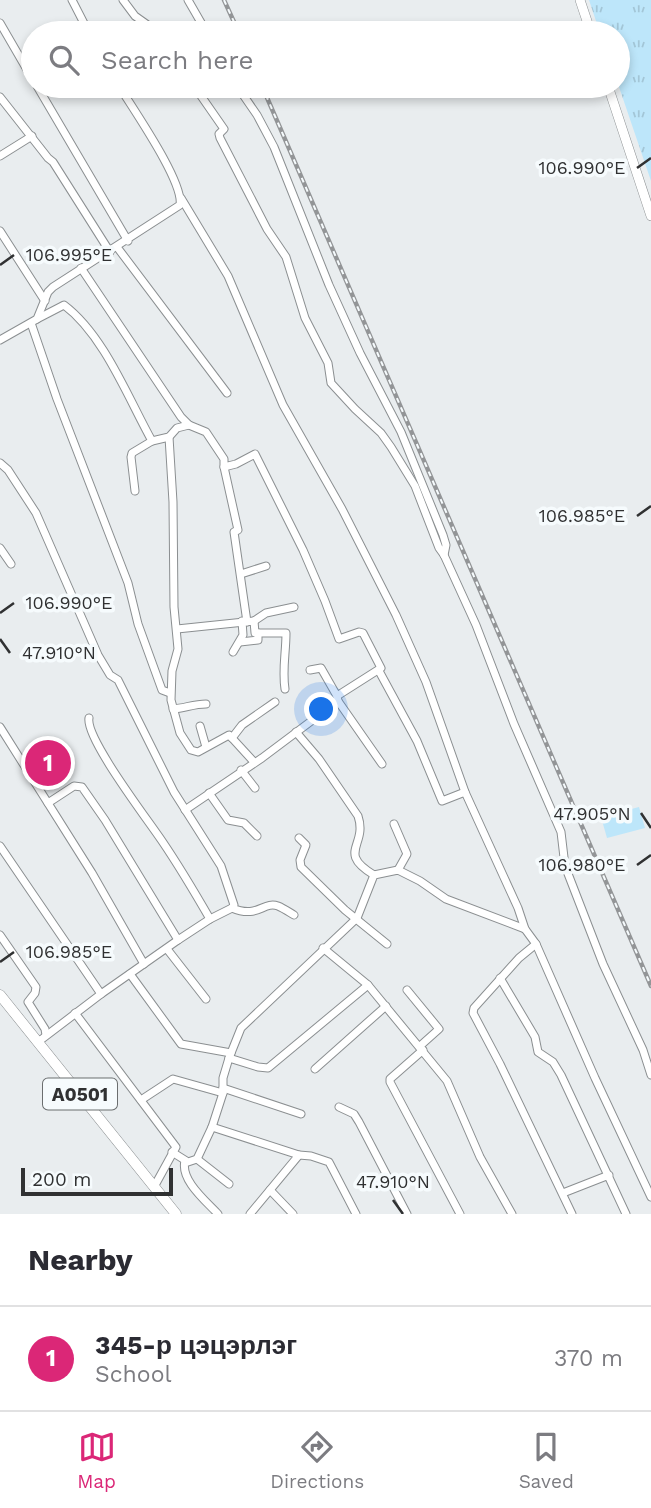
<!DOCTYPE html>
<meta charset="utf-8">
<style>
:root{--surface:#fff;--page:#f7f7f7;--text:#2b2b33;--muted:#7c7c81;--line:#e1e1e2;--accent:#db2777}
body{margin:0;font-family:"Work Sans",sans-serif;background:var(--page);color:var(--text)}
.scale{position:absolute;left:21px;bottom:18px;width:152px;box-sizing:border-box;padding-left:7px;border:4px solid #303132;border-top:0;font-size:19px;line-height:24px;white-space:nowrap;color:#303132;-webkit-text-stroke:5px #f6fbfd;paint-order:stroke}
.you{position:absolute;left:322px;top:710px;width:24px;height:24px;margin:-18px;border:5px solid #fff;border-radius:50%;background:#1a73e8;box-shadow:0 0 0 10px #1a73e833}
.badge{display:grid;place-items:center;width:46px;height:46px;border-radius:50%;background:var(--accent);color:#fff;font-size:23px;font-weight:700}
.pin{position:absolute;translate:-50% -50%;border:4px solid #fff;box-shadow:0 2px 7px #0006}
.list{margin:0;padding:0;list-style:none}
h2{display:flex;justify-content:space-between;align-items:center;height:91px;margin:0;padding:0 28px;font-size:30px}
h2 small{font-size:23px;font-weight:400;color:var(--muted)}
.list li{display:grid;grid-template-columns:46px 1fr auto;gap:21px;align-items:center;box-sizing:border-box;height:105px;padding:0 28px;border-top:2px solid var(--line)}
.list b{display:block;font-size:26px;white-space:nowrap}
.list p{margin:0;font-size:23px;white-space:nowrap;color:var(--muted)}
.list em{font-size:23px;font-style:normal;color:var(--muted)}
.icon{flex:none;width:38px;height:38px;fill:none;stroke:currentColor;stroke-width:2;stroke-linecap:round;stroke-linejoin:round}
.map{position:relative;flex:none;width:651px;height:1214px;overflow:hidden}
.search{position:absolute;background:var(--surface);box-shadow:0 4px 10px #0003;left:21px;right:21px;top:21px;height:77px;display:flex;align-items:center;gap:18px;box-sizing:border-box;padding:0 24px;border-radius:38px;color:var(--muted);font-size:26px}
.sheet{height:196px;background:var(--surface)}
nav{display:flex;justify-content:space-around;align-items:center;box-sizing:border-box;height:98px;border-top:2px solid var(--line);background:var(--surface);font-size:19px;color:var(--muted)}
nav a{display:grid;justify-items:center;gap:4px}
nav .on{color:var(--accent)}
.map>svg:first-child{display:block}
.grass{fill:url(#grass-tufts)}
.garden{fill:#bde6fa}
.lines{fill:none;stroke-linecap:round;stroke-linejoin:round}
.minor-casing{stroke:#8b8f91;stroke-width:9}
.major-casing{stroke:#8b8f91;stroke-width:10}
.highway-casing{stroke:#8b8f91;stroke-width:11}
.minor{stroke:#fff;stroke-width:7}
.major{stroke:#fff;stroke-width:9}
.highway{stroke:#fff;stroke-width:10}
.rail-casing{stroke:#939597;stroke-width:4.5}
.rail{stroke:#f6fbfd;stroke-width:2;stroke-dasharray:5;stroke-linecap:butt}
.ticks{fill:none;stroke:#303132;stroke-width:2.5}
.labels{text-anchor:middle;stroke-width:7;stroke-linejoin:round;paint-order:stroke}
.shield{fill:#f6fbfd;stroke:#6b6e6f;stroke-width:2}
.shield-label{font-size:19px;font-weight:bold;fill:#303132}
.ticks-label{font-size:18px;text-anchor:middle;fill:#303132;stroke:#f6fbfd;stroke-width:7;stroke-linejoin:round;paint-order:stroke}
</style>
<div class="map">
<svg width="651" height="1214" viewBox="0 0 651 1214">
<defs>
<pattern id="grass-tufts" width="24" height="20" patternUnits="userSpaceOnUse" patternTransform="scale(1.75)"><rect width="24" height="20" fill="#bde6fa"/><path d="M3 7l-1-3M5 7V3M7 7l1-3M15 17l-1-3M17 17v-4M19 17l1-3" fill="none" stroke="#a3c6d7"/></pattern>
</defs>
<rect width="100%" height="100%" fill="#e9edef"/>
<!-- grass -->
<path class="grass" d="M589,0H651V181L618,84V33H600Z"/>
<!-- garden -->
<path class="garden" d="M639,807L645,828L607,838L601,817Z"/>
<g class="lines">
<!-- minor casing -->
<g class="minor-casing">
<g id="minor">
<path d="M72,0L89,33"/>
<path d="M123,0L135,16L159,33"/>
<path d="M188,0L207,33"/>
<path d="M0,23L33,80"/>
<path d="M37,86L128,241"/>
<path d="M177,86L199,93L224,129L219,134L220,138L267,229L286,257L305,318L328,363L331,383L355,409L381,433L391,447L415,486L439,548L444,555L476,625L514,724L561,832L565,866L603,964L643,1050L651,1075"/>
<path d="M237,86L257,115L274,147L329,285L360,353L401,432L443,535L446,545L444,555"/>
<path d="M199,93L208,86"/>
<path d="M0,97L48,158L53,162L110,252"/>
<path d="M0,156L32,136"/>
<path d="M181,198L228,276L283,405L342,509L396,615L426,682L465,792L518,908L525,929L536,944L595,1078L651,1197"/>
<path d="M0,231L45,301"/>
<path d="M117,247L227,393"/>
<path d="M81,268L181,417L189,425"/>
<path d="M37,319L64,305C104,335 128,398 152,441L169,437L177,428L189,425L206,432L224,459V467L236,464L255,454L303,550L325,601L339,639L359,632L363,633L381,668L337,696L338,701L262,758L185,810"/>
<path d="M31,323L57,399L128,583L138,624L162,690L170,693"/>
<path d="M0,340L37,319L48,292L53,287L180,205C184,182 133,109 119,86"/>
<path d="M169,437L173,502L174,607L178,649L172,671L171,700L180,733L191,750L198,752L229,735L232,738L242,725L275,702"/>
<path d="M0,463L8,470L36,513L98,655L110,675L118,680L174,792L221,866L234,905L232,908L210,919L178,940L101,994L38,1042"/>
<path d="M224,467L238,530L234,532L247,622"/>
<path d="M135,491L131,457L132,453L152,441"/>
<path d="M0,548L11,564"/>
<path d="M241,574L266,566"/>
<path d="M254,621L266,613L294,607"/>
<path d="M177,629L254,621L255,633H286C286,653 282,670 285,689"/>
<path d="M240,642L258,640V633"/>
<path d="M233,652L243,635L242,621"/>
<path d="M310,670L321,668L337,696"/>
<path d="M379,671L417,741L442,801L465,792"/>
<path d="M338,701L382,764"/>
<path d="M173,709C185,708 194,704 206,704"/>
<path d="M89,718C85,738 148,820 162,841C179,866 195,893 210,919"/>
<path d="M200,726L206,747"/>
<path d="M0,727L92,873L144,964"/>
<path d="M296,732L319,759L358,816C368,846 336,852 374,875"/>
<path d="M232,738L254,762"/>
<path d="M241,770L255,788"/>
<path d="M209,793L228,820L244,823L257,836"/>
<path d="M48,803L74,786L82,787L105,820L178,940"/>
<path d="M394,824L407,854L398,870"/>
<path d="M299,838L306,845L300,860L301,867L345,910L387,944"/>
<path d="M0,846L101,994"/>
<path d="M232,908C258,919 263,901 278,906C283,908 289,912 294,915"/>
<path d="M0,935L36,987L35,993L28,1002L45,1029L46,1035"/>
<path d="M536,944L519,958L474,1008L473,1013L500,1064L572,1214"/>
<path d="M323,948L368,985L447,1081L480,1157L512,1214"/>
<path d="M167,949L206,999"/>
<path d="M130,974L181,1044L231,1053"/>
<path d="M500,978L535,1037L538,1052L553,1062L561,1075L626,1214"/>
<path d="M407,990L439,1029L420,1046"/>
<path d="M75,1013L176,1147L154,1187"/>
<path d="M423,1050L390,1079V1082L460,1214"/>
<path d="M229,1058L258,1067L268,1068L368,985"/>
<path d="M315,1069L386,1006"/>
<path d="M223,1088L301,1114"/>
<path d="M141,1100L173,1079L223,1093"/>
<path d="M339,1107L354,1114L359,1122L407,1214"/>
<path d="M212,1127L299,1155L250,1214"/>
<path d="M172,1152L188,1162L197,1159L212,1127L223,1093V1078L229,1058L241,1028L357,918L374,875L398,870L420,881L446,899L525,929"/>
<path d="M299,1155L311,1156L329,1162L356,1214"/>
<path d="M197,1159L229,1184"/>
<path d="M185,1161C180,1180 206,1201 218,1214"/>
<path d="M270,1190L293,1214"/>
<path d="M563,1193L609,1175"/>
</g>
</g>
<!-- major casing -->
<g class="major-casing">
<g id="major">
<path d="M580,0L591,33"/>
<path d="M608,86L651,216"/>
</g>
</g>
<!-- highway casing -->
<g class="highway-casing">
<path id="highway" d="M0,995L176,1214"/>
</g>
<!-- minor -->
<use href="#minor" class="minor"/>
<!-- major -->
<use href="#major" class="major"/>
<!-- highway -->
<use href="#highway" class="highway"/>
<!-- rail casing -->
<g class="rail-casing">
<g id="rail">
<path d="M224,0L239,33"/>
<path d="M262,86L651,986"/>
</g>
</g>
<!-- rail -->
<use href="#rail" class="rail"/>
</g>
<!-- ticks -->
<path class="ticks" d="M637,168L651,158M0,265L14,255M637,516L651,506M0,613L14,603M0,639L10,653M641,813L651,828M637,865L651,855M0,962L14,952M393,1200L403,1214"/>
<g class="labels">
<!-- shield labels -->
<rect class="shield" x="43" y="1078.5" width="74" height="31" rx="5"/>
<g class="shield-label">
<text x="80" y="1101">A0501</text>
</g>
</g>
<g class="ticks-label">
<text x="582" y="174">106.990°E</text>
<text x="69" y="261">106.995°E</text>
<text x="582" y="522">106.985°E</text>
<text x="69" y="609">106.990°E</text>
<text x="59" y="659">47.910°N</text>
<text x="592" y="820">47.905°N</text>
<text x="582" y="871">106.980°E</text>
<text x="69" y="958">106.985°E</text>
<text x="393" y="1188">47.910°N</text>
</g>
</svg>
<div class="scale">200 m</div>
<div class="you"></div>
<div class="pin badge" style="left:48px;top:763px">1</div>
<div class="search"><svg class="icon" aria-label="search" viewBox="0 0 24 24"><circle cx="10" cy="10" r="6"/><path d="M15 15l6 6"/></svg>Search here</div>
</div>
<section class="sheet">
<h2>Nearby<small></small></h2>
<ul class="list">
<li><span class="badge">1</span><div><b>345-р цэцэрлэг</b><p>School</p></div><em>370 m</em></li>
</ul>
</section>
<nav>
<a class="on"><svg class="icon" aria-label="map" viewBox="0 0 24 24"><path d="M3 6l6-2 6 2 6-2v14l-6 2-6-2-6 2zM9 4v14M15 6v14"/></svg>Map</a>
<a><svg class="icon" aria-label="directions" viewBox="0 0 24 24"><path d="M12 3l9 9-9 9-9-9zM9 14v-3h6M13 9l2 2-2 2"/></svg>Directions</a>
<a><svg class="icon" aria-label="saved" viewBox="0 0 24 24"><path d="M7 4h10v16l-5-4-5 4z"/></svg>Saved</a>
</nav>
